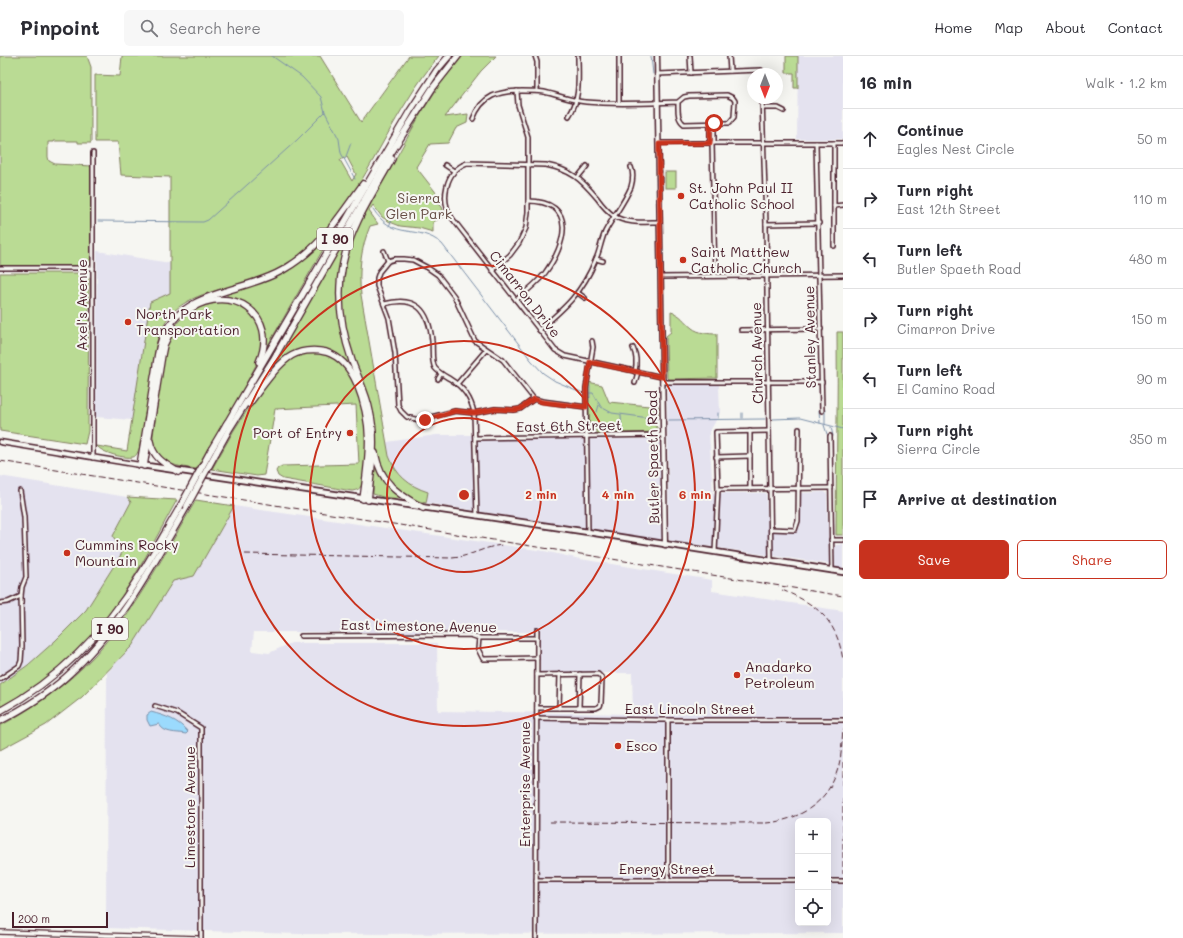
<!DOCTYPE html>
<meta charset="utf-8">
<style>
:root{--surface:#fff;--page:#f7f7f7;--text:#2b2b33;--muted:#7c7c81;--line:#e1e1e2;--accent:#c8321e}
body{margin:0;font-family:Mali,sans-serif;background:var(--page);color:var(--text)}
.controls{position:absolute;right:12px;bottom:12px;display:grid;overflow:hidden;border-radius:6px;box-shadow:0 4px 16px #0002}
.controls button{width:36px;height:36px;display:grid;place-items:center;padding:0;border:0;border-bottom:1px solid var(--line);background:var(--surface);color:var(--text);font:20px sans-serif}
.compass{position:absolute;left:747px;top:12px;width:36px;height:36px;border-radius:50%;background:var(--surface);box-shadow:0 4px 16px #0002;rotate:180deg}
.scale{position:absolute;left:12px;bottom:10px;width:96px;box-sizing:border-box;padding-left:4px;border:2px solid #4a1f2b;border-top:0;font-size:11px;line-height:14px;white-space:nowrap;color:#4a1f2b;-webkit-text-stroke:3px #f6f6f2;paint-order:stroke}
.stop{position:absolute;width:12px;height:12px;margin:-9px;border:3px solid #c8321e;border-radius:50%;background:#fff}
.stop.end{background:#c8321e;border-color:#fff;box-shadow:0 1px 4px #0008}
.list{margin:0;padding:0;list-style:none}
h2{display:flex;justify-content:space-between;align-items:center;height:52px;margin:0;padding:0 16px;font-size:17px}
h2 small{font-size:13px;font-weight:400;color:var(--muted)}
.list li{display:grid;grid-template-columns:26px 1fr auto;gap:12px;align-items:center;box-sizing:border-box;height:60px;padding:0 16px;border-top:1px solid var(--line)}
.list b{display:block;font-size:15px;white-space:nowrap}
.list p{margin:0;font-size:13px;white-space:nowrap;color:var(--muted)}
.list em{font-size:13px;font-style:normal;color:var(--muted)}
.actions{display:flex;gap:8px;padding:12px 16px}
.actions a{flex:1;padding:9px 0;border:1px solid var(--accent);border-radius:6px;text-align:center;font-size:14px;color:var(--accent)}
.actions .main{background:var(--accent);color:#fff}
.icon{flex:none;width:22px;height:22px;fill:none;stroke:currentColor;stroke-width:2;stroke-linecap:round;stroke-linejoin:round}
.map{position:relative;flex:none;width:843px;height:882px;overflow:hidden}
header{display:flex;align-items:center;gap:24px;box-sizing:border-box;height:56px;padding:0 20px;background:var(--surface);border-bottom:1px solid var(--line)}
header strong{font-size:19px}
nav{display:flex;gap:22px;margin-inline-start:auto;font-size:14px}
.search{width:280px;height:36px;background:var(--page);display:flex;align-items:center;gap:10px;box-sizing:border-box;padding:0 14px;border-radius:6px;color:var(--muted);font-size:15px}
main{display:flex}
aside{flex:1;background:var(--surface)}
.map>svg:first-child{display:block}
.built{fill:#e4e2ef;fill-rule:evenodd}
.green{fill:#badb94;stroke:#827d60;fill-rule:evenodd}
.water{fill:#9bdafd;stroke:#7b8fa9}
.lines{fill:none;stroke-linecap:round;stroke-linejoin:round}
.stream{stroke:#7b8fa9;stroke-width:1}
.minor-casing{stroke:#4a1f2b;stroke-width:6}
.tertiary-casing{stroke:#4a1f2b;stroke-width:6}
.secondary-casing{stroke:#4a1f2b;stroke-width:7}
.primary-casing{stroke:#4a1f2b;stroke-width:8}
.motorway-casing{stroke:#4a1f2b;stroke-width:8}
.minor{stroke:#f6f6f2;stroke-width:3}
.tertiary{stroke:#f6f6f2;stroke-width:3.5}
.secondary{stroke:#f6f6f2;stroke-width:4}
.primary{stroke:#f6f6f2;stroke-width:4.5}
.motorway{stroke:#f6f6f2;stroke-width:5.5}
.rail{stroke:#4a1f2b;stroke-width:1;stroke-dasharray:6 3;stroke-linecap:butt}
.motorway-bridge-casing{stroke:#4a1f2b;stroke-width:8;stroke-linecap:butt}
.motorway-bridge{stroke:#f6f6f2;stroke-width:5.5}
.route{stroke:#c8321e;stroke-width:5}
.ring{fill:none;stroke:#c8321e;stroke-width:2}
.poi-dot{fill:#c8321e;stroke:#f6f6f2;stroke-width:1.5}
.labels{text-anchor:middle;stroke-width:4;stroke-linejoin:round;paint-order:stroke}
.shield{fill:#f6f6f2;stroke:#7e6067;stroke-width:1}
.shield-label{font-size:13px;font-weight:bold;fill:#4a1f2b}
.poi-label{font-size:14px;fill:#4a1f2b;stroke:#f6f6f2;text-anchor:start}
.park-label{font-size:14px;fill:#664e45;stroke:#f6f6f2}
.street-label{font-size:14px;fill:#4a1f2b;stroke:#f6f6f2}
.centre{fill:#c8321e;stroke:#f6f6f2;stroke-width:2}
.ring-label{font-size:12px;text-anchor:middle;font-weight:bold;fill:#c8321e;stroke:#f6f6f2;stroke-width:4;stroke-linejoin:round;paint-order:stroke}
</style>
<header>
<strong>Pinpoint</strong>
<div class="search"><svg class="icon" aria-label="search" viewBox="0 0 24 24"><circle cx="10" cy="10" r="6"/><path d="M15 15l6 6"/></svg>Search here</div>
<nav><a>Home</a><a>Map</a><a>About</a><a>Contact</a></nav>
</header>
<main>
<div class="map">
<svg width="843" height="882" viewBox="0 0 843 882">
<rect width="100%" height="100%" fill="#f6f6f2"/>
<filter id="ink" filterUnits="userSpaceOnUse"><feTurbulence type="fractalNoise" baseFrequency=".025" numOctaves="2"/><feDisplacementMap in="SourceGraphic" scale="8" xChannelSelector="R" yChannelSelector="G"/><feConvolveMatrix kernelMatrix="1 2 1 2 8 2 1 2 1" color-interpolation-filters="sRGB"/></filter>
<g filter="url(#ink)">
<!-- built -->
<g class="built">
<path d="M798,0H843V83H797Z"/>
<path d="M97,195L170,207V237L150,246L132,364L96,361Z"/>
<path d="M668,329H719L720,357L709,377L713,437H766L768,472H800L801,437L825,436L827,438L829,508L671,485L669,483L667,331Z"/>
<path d="M436,379H472L473,384L660,383L662,481L660,484L426,447L428,436L416,432L407,426L400,419L392,408L389,400L387,386Z"/>
<path d="M0,420L127,441L132,446L113,480L122,497L86,554L55,585L28,609L0,629Z"/>
<path d="M234,450L544,495L580,503L712,524V535L843,555V877L299,878L106,872L107,617L132,590L173,525L194,520ZM254,576H533L534,586H540V617H632L633,658L438,655L437,587H291L269,597L252,595ZM798,765H828V867H798Z"/>
<path d="M841,487H843V513L837,512L835,509V491L836,489H841Z"/>
</g>
<!-- green -->
<g class="green">
<path d="M0,0H87L91,11V87H78V85H54V86H48V101L49,105L55,108L92,110V208L90,210H0Z"/>
<path d="M122,0H320L361,66L409,0H439C428,13 418,27 409,42C374,96 350,162 297,202C282,213 265,220 248,226C222,234 191,237 171,258C164,266 161,276 157,285L140,391C138,395 137,400 133,401C125,403 102,397 97,390L127,395L150,246L170,237V121L121,119L118,86H95V19L120,20ZM347,101L356,118L352,125L340,104Z"/>
<path d="M463,0H496L481,15L445,61L468,58L467,67L456,72L448,87L430,88L416,111L441,143L439,145L440,149L442,151L445,160L433,166V176L419,172L400,170L390,166L382,161L373,149L369,155L378,168L370,170C361,192 358,214 361,239L389,400C396,419 409,430 428,436L426,447L410,443L400,437L383,418L376,396L375,369L370,346L349,294L346,280L341,233L345,209L354,177L420,59L440,28Z"/>
<path d="M786,0H798V32H794V17H786Z"/>
<rect x="665" y="116" width="11" height="16"/>
<path d="M336,169V171L264,296C264,284 264,279 259,268C252,249 247,245 227,241V237C271,225 308,206 336,169Z"/>
<path d="M346,182L349,183L337,244L342,282L355,317L321,293L310,292L300,294L279,307L275,306Z"/>
<path d="M0,217H85L89,222L88,375L85,388L0,375Z"/>
<path d="M223,246L241,249L251,257L261,273L262,285L259,303L255,311L223,370L197,413C174,410 153,408 153,379L165,295C174,260 190,251 223,246Z"/>
<path d="M671,256C682,259 683,265 692,272C698,277 709,278 717,278V322L668,323L667,322L666,280L671,276Z"/>
<path d="M837,276H843V479H836C836,411 838,344 837,276Z"/>
<path d="M302,297C309,297 317,295 323,297C357,308 366,357 367,388C367,401 364,415 362,428C360,433 358,434 352,435L283,423L278,420L276,415L278,412L282,410L359,408L356,349L275,353L264,419L257,420L212,413L234,374L257,339L284,306Z"/>
<path d="M588,326L602,329L609,346L659,351L658,359L654,356L646,363L657,371L658,376L597,378V374H592L590,377L589,376Z"/>
<path d="M374,403L380,420L386,428L401,443L383,441L373,438Z"/>
<path d="M127,441L177,444C156,481 137,520 112,554C82,595 44,627 0,651V629L28,609L55,585L86,554L122,497L113,480L131,446Z"/>
<path d="M196,444L234,450L194,520L173,525L132,590L82,641L46,669L0,694V670C35,651 68,628 95,599C136,553 165,497 196,444Z"/>
</g>
<!-- water -->
<path class="water" d="M151,656C166,660 178,664 188,676L186,678C176,676 164,678 159,668L150,670L147,664V659Z"/>
<g class="lines">
<!-- stream -->
<g class="stream">
<path d="M272,0L302,21L321,41L325,56L339,83L341,97L355,123"/>
<path d="M651,0L653,18"/>
<path d="M345,103L351,87"/>
<path d="M373,153C394,186 418,167 442,188L531,304L543,317L555,325L581,336"/>
<path d="M98,165L203,166L208,164L297,84L325,56"/>
<path d="M389,170L395,158"/>
<path d="M588,337H593L601,351L612,357L657,363"/>
<path d="M589,341L590,342V329"/>
<path d="M819,354L820,367"/>
<path d="M825,354V368"/>
<path d="M597,356L599,349"/>
<path d="M742,357V362"/>
<path d="M621,359L622,376"/>
<path d="M718,362V357"/>
<path d="M773,363L800,362L843,373"/>
<path d="M669,364L765,363"/>
<path d="M824,369L827,378"/>
<path d="M831,371L833,380"/>
</g>
<!-- minor casing -->
<g class="minor-casing">
<g id="minor">
<path d="M535,0L537,6V35"/>
<path d="M619,0V46"/>
<path d="M690,0L691,17"/>
<path d="M729,0L730,15"/>
<path d="M657,18L761,14V18"/>
<path d="M762,42L766,168L771,505"/>
<path d="M763,52H778L784,55"/>
<path d="M569,60C581,43 578,20 578,0"/>
<path d="M473,63C482,39 499,35 522,35C530,35 537,35 544,36C558,39 571,45 586,46C616,49 648,47 678,46L684,41L689,40L727,39L733,42L735,45L734,61L729,67H724L684,68C677,63 678,54 678,46"/>
<path d="M714,67V87"/>
<path d="M659,87H843"/>
<path d="M710,87V67"/>
<path d="M712,87L715,220"/>
<path d="M816,87L822,355"/>
<path d="M834,87V190"/>
<path d="M93,97V402"/>
<path d="M445,109L454,115"/>
<path d="M578,121L587,110"/>
<path d="M834,150L843,149"/>
<path d="M660,166C645,166 627,168 614,160C607,155 602,149 597,142C581,123 571,114 546,109L467,107C445,115 440,144 452,162L555,294L565,300L662,321"/>
<path d="M766,168L819,167"/>
<path d="M384,195L388,205"/>
<path d="M596,203L603,205"/>
<path d="M0,212H93"/>
<path d="M492,214L510,199L519,187L526,172L528,156V81L518,49L517,35"/>
<path d="M661,221L843,219"/>
<path d="M578,237L585,242"/>
<path d="M516,244C526,236 537,227 545,217C566,189 578,145 528,145"/>
<path d="M384,248C416,239 429,254 432,285C433,293 431,305 435,312C439,317 445,320 450,323C463,331 471,341 474,357L477,460"/>
<path d="M539,274C566,251 582,237 596,203C600,194 601,185 605,176C613,161 624,147 631,131C633,124 634,118 631,111"/>
<path d="M741,274L821,273"/>
<path d="M633,292C637,300 637,307 635,316"/>
<path d="M438,323L441,318"/>
<path d="M662,326H822"/>
<path d="M635,327L638,316"/>
<path d="M457,328L486,294"/>
<path d="M534,343L520,353L514,354L495,353L474,357L455,355L419,364L407,361L401,355L398,349L395,297L389,262L377,230V222L379,216L388,205L395,203H404L413,204L428,212L438,219L454,240L475,285L503,304L534,343L542,345L586,351"/>
<path d="M750,375V433"/>
<path d="M830,380L832,515"/>
<path d="M476,382L663,379"/>
<path d="M716,401L750,400"/>
<path d="M718,433L831,432"/>
<path d="M771,473L795,474L798,465L799,373"/>
<path d="M588,476L586,332L593,291L592,285"/>
<path d="M831,484H843"/>
<path d="M715,496L718,433L716,376L769,375"/>
<path d="M0,547L8,546L21,540"/>
<path d="M301,580L470,579L479,582H537"/>
<path d="M479,582L478,593L483,603L537,602"/>
<path d="M0,623L19,610L21,605L22,590L21,540L22,531L26,521L24,461L20,435"/>
<path d="M155,650L177,657L201,672V882"/>
<path d="M579,651L580,618"/>
<path d="M537,652H596L600,650L601,647L602,623L601,621L598,618L537,619"/>
<path d="M559,652L560,618"/>
<path d="M536,662L655,664H843"/>
<path d="M668,664V824"/>
<path d="M536,824H798"/>
<path d="M828,825H843"/>
<path d="M536,882L537,574"/>
</g>
</g>
<!-- tertiary casing -->
<g class="tertiary-casing">
<path id="tertiary" d="M0,876L197,882"/>
</g>
<!-- secondary casing -->
<g class="secondary-casing">
<g id="secondary">
<path d="M657,0L665,489"/>
<path d="M0,386L140,409"/>
</g>
</g>
<!-- primary casing -->
<g class="primary-casing">
<path id="primary" d="M141,409L588,476L843,516"/>
</g>
<!-- motorway casing -->
<g class="motorway-casing">
<g id="motorway">
<path d="M190,253C231,227 280,258 259,306"/>
<path d="M249,348C261,333 272,314 288,302C299,294 314,293 326,296C342,301 351,314 357,328C374,370 369,400 363,443"/>
<path d="M226,369L410,55L437,14L449,0"/>
<path d="M150,385C153,402 165,408 178,416"/>
<path d="M211,394L227,367"/>
<path d="M216,397L230,372L273,304L391,97L432,33L458,0"/>
<path d="M375,397C381,428 398,438 423,452"/>
<path d="M140,409C145,380 150,351 154,322C157,308 157,291 164,278C186,233 244,237 283,214C320,193 339,161 363,128"/>
<path d="M144,410L162,299L164,289L173,270"/>
<path d="M368,444C371,415 377,385 370,356C367,338 358,322 352,305C341,273 336,240 343,207C351,169 374,136 392,103"/>
<path d="M0,655C59,623 105,576 140,519C154,497 167,473 180,451"/>
<path d="M0,665C23,653 46,639 66,621C119,573 152,511 187,450"/>
</g>
</g>
<!-- minor -->
<use href="#minor" class="minor"/>
<!-- tertiary -->
<use href="#tertiary" class="tertiary"/>
<!-- secondary -->
<use href="#secondary" class="secondary"/>
<!-- primary -->
<use href="#primary" class="primary"/>
<!-- motorway -->
<use href="#motorway" class="motorway"/>
<!-- rail -->
<g class="rail">
<path d="M0,405L843,540"/>
<path d="M245,498L452,502C470,501 485,490 503,489"/>
<path d="M782,534C817,548 837,564 843,604"/>
<path d="M843,706V818"/>
<path d="M550,766L766,767C804,764 833,742 840,704C842,694 842,683 843,673"/>
</g>
<!-- motorway-bridge casing -->
<g class="motorway-bridge-casing">
<g id="motorway-bridge">
<path d="M187,450L216,397"/>
<path d="M180,451L211,394"/>
</g>
</g>
<!-- motorway-bridge -->
<use href="#motorway-bridge" class="motorway-bridge"/>
</g>
</g>
<g class="lines" filter="url(#ink)">
<!-- route -->
<path class="route" d="M425,364L455,355L474,357L495,353L514,354L520,353L534,343L542,346L586,351V332L590,306L662,321L659,88L710,87V67H714"/>
</g>
<!-- distance rings -->
<g class="ring">
<circle cx="464" cy="439" r="77"/>
<circle cx="464" cy="439" r="154"/>
<circle cx="464" cy="439" r="231"/>
</g>
<!-- markers -->
<g class="poi-dot">
<circle cx="681" cy="140" r="4"/>
<circle cx="683" cy="204" r="4"/>
<circle cx="128" cy="266" r="4"/>
<circle cx="350" cy="377" r="4"/>
<circle cx="67" cy="497" r="4"/>
<circle cx="737" cy="619" r="4"/>
<circle cx="618" cy="690" r="4"/>
</g>
<g class="labels">
<!-- shield labels -->
<g class="shield">
<rect x="317" y="172" width="36" height="22" rx="3"/>
<rect x="92" y="562" width="36" height="22" rx="3"/>
</g>
<g class="shield-label">
<text x="335" y="188">I 90</text>
<text x="110" y="578">I 90</text>
</g>
<!-- poi labels -->
<g class="poi-label">
<text x="689" y="137">St. John Paul II<tspan x="689" dy="16">Catholic School</tspan></text>
<text x="691" y="201">Saint Matthew<tspan x="691" dy="16">Catholic Church</tspan></text>
<text x="136" y="263">North Park<tspan x="136" dy="16">Transportation</tspan></text>
<text x="342" y="382" text-anchor="end">Port of Entry</text>
<text x="75" y="494">Cummins Rocky<tspan x="75" dy="16">Mountain</tspan></text>
<text x="745" y="616">Anadarko<tspan x="745" dy="16">Petroleum</tspan></text>
<text x="626" y="695">Esco</text>
</g>
<!-- park labels -->
<g class="park-label">
<text x="419" y="147">Sierra<tspan x="419" dy="16">Glen Park</tspan></text>
</g>
<!-- street labels -->
<g class="street-label">
<text transform="translate(525 238) rotate(52)" y="5">Cimarron Drive</text>
<text transform="translate(82 249) rotate(-90)" y="5">Axel's Avenue</text>
<text transform="translate(810 281) rotate(-91)" y="5">Stanley Avenue</text>
<text transform="translate(757 297) rotate(-91)" y="5">Church Avenue</text>
<text transform="translate(569 370) rotate(-1)" y="5">East 6th Street</text>
<text transform="translate(653 401) rotate(-91)" y="5">Butler Spaeth Road</text>
<text transform="translate(419 570) rotate(1)" y="5">East Limestone Avenue</text>
<text x="690" y="658">East Lincoln Street</text>
<text transform="translate(525 728) rotate(-90)" y="5">Enterprise Avenue</text>
<text transform="translate(190 751) rotate(-90)" y="5">Limestone Avenue</text>
<text x="667" y="818">Energy Street</text>
</g>
</g>
<circle cx="464" cy="439" r="6" class="centre"/>
<g class="ring-label">
<text x="541" y="443">2 min</text>
<text x="618" y="443">4 min</text>
<text x="695" y="443">6 min</text>
</g>
</svg>
<div class="controls">
<button>+</button>
<button>−</button>
<button><svg class="icon" aria-label="locate" viewBox="0 0 24 24"><circle cx="12" cy="12" r="6"/><path d="M12 2v4M12 18v4M2 12h4M18 12h4"/></svg></button>
</div>
<svg class="compass" viewBox="-18 -18 36 36"><path d="M0-13l5 13h-10z" fill="#e53935"/><path d="M0 13l5-13h-10z" fill="#7c7c81"/></svg>
<div class="scale">200 m</div>
<div class="stop" style="left:714px;top:67px"></div>
<div class="stop end" style="left:425px;top:364px"></div>
</div>
<aside>
<h2>16 min<small>Walk · 1.2 km</small></h2>
<ul class="list">
<li><svg class="icon" aria-label="ahead" viewBox="0 0 24 24"><path d="M12 20V5M6 11l6-6 6 6"/></svg><div><b>Continue</b><p>Eagles Nest Circle</p></div><em>50 m</em></li>
<li><svg class="icon" aria-label="right" viewBox="0 0 24 24"><path d="M7 20v-9h11M14 6l5 5-5 5"/></svg><div><b>Turn right</b><p>East 12th Street</p></div><em>110 m</em></li>
<li><svg class="icon" aria-label="left" viewBox="0 0 24 24"><path d="M17 20v-9H6M10 6l-5 5 5 5"/></svg><div><b>Turn left</b><p>Butler Spaeth Road</p></div><em>480 m</em></li>
<li><svg class="icon" aria-label="right" viewBox="0 0 24 24"><path d="M7 20v-9h11M14 6l5 5-5 5"/></svg><div><b>Turn right</b><p>Cimarron Drive</p></div><em>150 m</em></li>
<li><svg class="icon" aria-label="left" viewBox="0 0 24 24"><path d="M17 20v-9H6M10 6l-5 5 5 5"/></svg><div><b>Turn left</b><p>El Camino Road</p></div><em>90 m</em></li>
<li><svg class="icon" aria-label="right" viewBox="0 0 24 24"><path d="M7 20v-9h11M14 6l5 5-5 5"/></svg><div><b>Turn right</b><p>Sierra Circle</p></div><em>350 m</em></li>
<li><svg class="icon" aria-label="arrive" viewBox="0 0 24 24"><path d="M6 21V4h12l-3 4 3 4H6"/></svg><div><b>Arrive at destination</b></div></li>
</ul>
<div class="actions"><a class="main">Save</a><a>Share</a></div>
</aside>
</main>
